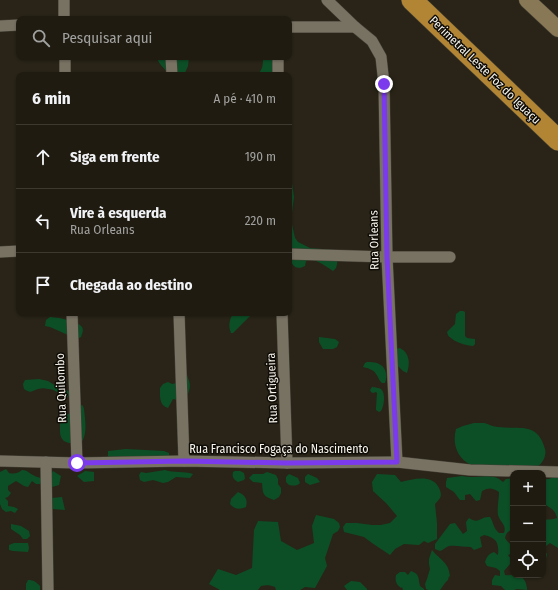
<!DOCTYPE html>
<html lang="pt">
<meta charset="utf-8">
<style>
:root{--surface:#1f1b11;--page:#27241a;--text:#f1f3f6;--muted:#a1a19f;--line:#3c3931}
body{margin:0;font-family:"Fira Sans Condensed",sans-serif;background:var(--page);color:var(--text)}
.controls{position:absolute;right:12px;bottom:12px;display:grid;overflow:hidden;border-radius:8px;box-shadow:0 1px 3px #0004}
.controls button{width:36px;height:36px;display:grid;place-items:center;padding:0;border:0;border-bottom:1px solid var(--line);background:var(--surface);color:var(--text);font:20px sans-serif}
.stop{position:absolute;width:12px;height:12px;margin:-9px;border:3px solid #7c3aed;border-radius:50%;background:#fff}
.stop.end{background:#7c3aed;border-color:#fff;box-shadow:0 1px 4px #0008}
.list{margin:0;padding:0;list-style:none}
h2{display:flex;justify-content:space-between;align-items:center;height:52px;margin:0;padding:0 16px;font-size:17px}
h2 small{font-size:13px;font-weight:400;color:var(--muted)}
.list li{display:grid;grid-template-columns:26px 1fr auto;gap:12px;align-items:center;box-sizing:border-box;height:64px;padding:0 16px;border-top:1px solid var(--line)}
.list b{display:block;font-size:15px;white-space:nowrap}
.list p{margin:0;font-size:13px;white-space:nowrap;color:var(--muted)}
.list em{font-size:13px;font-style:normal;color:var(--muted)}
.icon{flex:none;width:22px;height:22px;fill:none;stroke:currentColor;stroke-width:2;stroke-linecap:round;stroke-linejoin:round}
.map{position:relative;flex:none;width:558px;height:590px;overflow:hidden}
.search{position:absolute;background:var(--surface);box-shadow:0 1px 3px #0004;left:16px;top:16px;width:276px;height:44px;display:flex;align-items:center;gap:10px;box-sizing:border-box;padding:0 14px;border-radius:8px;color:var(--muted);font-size:15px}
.panel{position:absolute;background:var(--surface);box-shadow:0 1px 3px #0004;left:16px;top:72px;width:276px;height:244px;border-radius:8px}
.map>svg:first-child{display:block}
.green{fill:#0c4f26}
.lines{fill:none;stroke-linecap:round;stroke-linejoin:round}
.street-casing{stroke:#444036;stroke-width:12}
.secondary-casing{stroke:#444036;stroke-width:17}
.highway-casing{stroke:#444036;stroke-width:22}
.street{stroke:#787263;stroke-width:11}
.secondary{stroke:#897855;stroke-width:16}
.highway{stroke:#b18534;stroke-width:21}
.route{stroke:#7c3aed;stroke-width:5}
.labels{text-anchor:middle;stroke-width:3;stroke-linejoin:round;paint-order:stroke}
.street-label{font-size:12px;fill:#f7f4eb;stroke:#100d08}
</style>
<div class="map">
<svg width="558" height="590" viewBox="0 0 558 590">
<rect width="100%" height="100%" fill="#292417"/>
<!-- green -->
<g class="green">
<path d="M157,57H189L188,66L184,75H168C166,68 158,65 157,57Z"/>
<path d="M263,57H272V75H257C263,70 263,64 263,57Z"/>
<path d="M289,179L292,183L294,197L291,220L295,238L298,242L310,248L335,250C338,256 338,262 336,268L333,271C325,266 315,257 306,261L305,266C295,271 292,265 289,256Z"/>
<path d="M460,311H463L465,312V336L467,338L475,339V344L473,346C467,346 455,342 451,338C448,336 448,335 447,332L455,324L456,314Z"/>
<path d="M234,313H251V315L233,333H231C228,327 229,318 234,313Z"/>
<path d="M50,317C56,317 78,321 82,327C84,330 82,334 81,337L77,339L50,327L45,326L46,320Z"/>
<path d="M319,337L335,339L339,342L337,347L333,349H323L319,342Z"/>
<path d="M400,348C410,353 410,364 407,373L403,371L395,363L396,349Z"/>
<path d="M367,362C371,362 374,362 377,363C386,366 388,375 385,383H382C378,379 379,378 376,374C374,370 368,368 363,367L365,363Z"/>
<path d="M186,367C186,380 194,382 187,396L178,400L173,399L168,408C159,405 160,397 160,388L163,384L168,382L172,384L177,383L182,369Z"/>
<path d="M39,379L48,381L56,386L61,387L70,392L68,397C60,396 56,389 48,389C45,388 41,388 38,389C31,391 31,394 24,389L23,384L25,380Z"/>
<path d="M372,387C375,387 379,388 381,389C386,393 384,407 381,411L379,412L376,410V408L377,393L376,392L373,393L371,392L370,390Z"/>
<path d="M82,405L83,406L84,409C85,420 88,434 81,443C69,444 59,444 60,428C60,425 60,419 63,416C65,414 69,414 72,413C76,411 77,407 82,405Z"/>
<path d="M474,423C477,423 481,423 484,423C489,424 493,427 498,427C520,430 537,421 545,449C547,456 542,464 537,467C532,470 518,469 512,469C506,469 484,472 479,470C476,469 473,467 471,465C457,458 452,444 456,429L463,426Z"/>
<path d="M126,449L164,451L169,453V456L168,458H109L108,456V451Z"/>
<path d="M6,469L9,473C14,474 17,474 22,470C27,470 29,473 33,475C36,477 39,477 42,479L40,484H36L32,481L28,487L24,486L16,481L8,486V490L11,493L8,497L5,498L8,501V506L14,507L18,509L15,513L11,511L6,512L2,509L0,504V472Z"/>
<path d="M165,470C174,473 184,471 193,474L190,478L176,477L168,482L163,483L153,480L144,482L140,480L139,475L141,472L146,473Z"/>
<path d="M53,471L61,476L59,485L52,487L48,479Z"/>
<path d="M85,471L94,472V481L84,482L77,476Z"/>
<path d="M235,471H240L244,473L245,478L244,480L238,482C233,479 232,477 233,472Z"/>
<path d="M267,472L276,475L278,479V484L281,488V493L279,497L274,500C263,496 263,495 262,483L253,482L249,478L253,474H263Z"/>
<path d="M289,474L298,478L300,483C297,486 294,486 289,485L286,482V477Z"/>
<path d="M308,474L317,478L320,482L310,485L305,482V477Z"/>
<path d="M377,474L395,475L401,482C414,479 432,474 439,488C443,497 440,498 435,504L437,523V539L428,543L424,541L419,545L404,544L395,549L390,555L372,543L364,537L344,532L343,527L346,523H357L372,525H381L390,523L397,516L387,504L373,491L372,482Z"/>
<path d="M558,475V548L550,543L546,546L544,550L547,554L546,559H543V538L544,534L543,532V522L544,520C548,519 552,520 557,518C555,509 550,508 543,503V478L545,479H549Z"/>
<path d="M462,476C476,480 491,471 503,482L506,479L513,478V492L511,494V508L513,512V530C508,531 506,533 505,538C509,545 514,544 513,553L508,555L511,559L510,564L504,571L505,575C513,576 520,572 525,581C526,584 527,586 527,590L517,589L514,590H505L501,586L492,585V580L495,575L500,576V571L496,568L487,566L485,562C487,556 489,554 494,552L498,555C499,543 497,538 484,535L480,537L482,547L474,550L471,547C464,547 456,545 449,546C446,547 443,550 440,551L435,549V544L450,524L455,523L463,534L467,531L466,522L469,518C479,525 480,516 490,517C494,523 493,528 499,533H504C507,525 500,522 498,515C497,509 499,498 499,492C493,488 489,487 482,491L480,500L476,501L470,494L465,495V500H460L454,492L446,487V482L447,478Z"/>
<path d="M238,492C245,495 248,499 246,507C239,510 234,509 230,504L231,499Z"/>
<path d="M62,497L65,510L53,509L52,498Z"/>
<path d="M316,515L334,519L339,523L340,527L338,531L333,534L325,558L327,566L315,588L305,587L300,590H276L275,587C270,585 266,585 261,586L258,590H220L209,584L218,569L236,575L252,568L254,530L258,521L278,522L281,541L297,550L314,543L312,526Z"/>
<path d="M11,524L21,526L29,531L30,536L27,539H23L20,535L11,529Z"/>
<path d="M14,543H28L29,548L28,552L13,551L9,550V545Z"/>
<path d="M432,550C440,560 449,562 450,577L449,576L448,580C444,583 443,587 440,590H428L426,589L425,584L427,579L430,569L429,564V559Z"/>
<path d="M411,571C420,574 418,578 420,586L424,589V590H403L402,587L401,588C396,584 395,581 396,575L400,572H405L408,575Z"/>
<path d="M28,580C34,580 36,582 40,586V590H26V584Z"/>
<path d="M351,581L360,582L367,589V590H347L344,586Z"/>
</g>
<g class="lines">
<!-- street casing -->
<g class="street-casing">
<g id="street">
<path d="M327,0L355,27L372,41L381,57L384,84L387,257L397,462"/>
<path d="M64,19V0"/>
<path d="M0,26L19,25"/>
<path d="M289,27H355"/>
<path d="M65,57V75"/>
<path d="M171,57L172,75"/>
<path d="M278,57V75"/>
<path d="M0,252L19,251"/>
<path d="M289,254L387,257H450"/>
<path d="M72,313L77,463"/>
<path d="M179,313L184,461"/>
<path d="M282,313L287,463"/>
<path d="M0,461L77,463L184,461L287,463L397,462L470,470L558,472"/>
<path d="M46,462L48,590"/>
</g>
</g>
<!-- secondary casing -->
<g class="secondary-casing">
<path id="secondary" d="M527,0L558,29"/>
</g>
<!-- highway casing -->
<g class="highway-casing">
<path id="highway" d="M412,0L558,140"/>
</g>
<!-- street -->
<use href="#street" class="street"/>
<!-- secondary -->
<use href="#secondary" class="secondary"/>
<!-- highway -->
<use href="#highway" class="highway"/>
</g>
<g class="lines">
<!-- route -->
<path class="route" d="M77,463L184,461L287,463L397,462L387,257L384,84"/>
</g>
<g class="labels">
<!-- street labels -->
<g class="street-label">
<text transform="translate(485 70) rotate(44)" y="4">Perimetral Leste Foz do Iguaçu</text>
<text transform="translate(374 240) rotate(-91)" y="4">Rua Orleans</text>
<text transform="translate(61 388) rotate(-92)" y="4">Rua Quilombo</text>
<text transform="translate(272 388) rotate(-92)" y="4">Rua Ortigueira</text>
<text x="279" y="453">Rua Francisco Fogaça do Nascimento</text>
</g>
</g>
</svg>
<div class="controls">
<button>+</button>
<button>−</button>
<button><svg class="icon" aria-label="locate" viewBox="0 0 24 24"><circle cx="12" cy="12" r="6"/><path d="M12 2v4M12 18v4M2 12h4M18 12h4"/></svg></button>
</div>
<div class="stop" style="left:77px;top:463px"></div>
<div class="stop end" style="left:384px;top:84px"></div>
<div class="search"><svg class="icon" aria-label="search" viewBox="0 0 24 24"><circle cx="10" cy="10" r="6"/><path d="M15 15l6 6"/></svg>Pesquisar aqui</div>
<section class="panel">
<h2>6 min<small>A pé · 410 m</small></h2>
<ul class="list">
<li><svg class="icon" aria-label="ahead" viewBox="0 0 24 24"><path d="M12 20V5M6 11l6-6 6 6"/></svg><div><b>Siga em frente</b></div><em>190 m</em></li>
<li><svg class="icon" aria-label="left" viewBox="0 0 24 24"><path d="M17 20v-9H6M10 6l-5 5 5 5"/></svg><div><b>Vire à esquerda</b><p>Rua Orleans</p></div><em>220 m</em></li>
<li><svg class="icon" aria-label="arrive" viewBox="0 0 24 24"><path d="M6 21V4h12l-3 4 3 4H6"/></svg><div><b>Chegada ao destino</b></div></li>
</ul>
</section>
</div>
